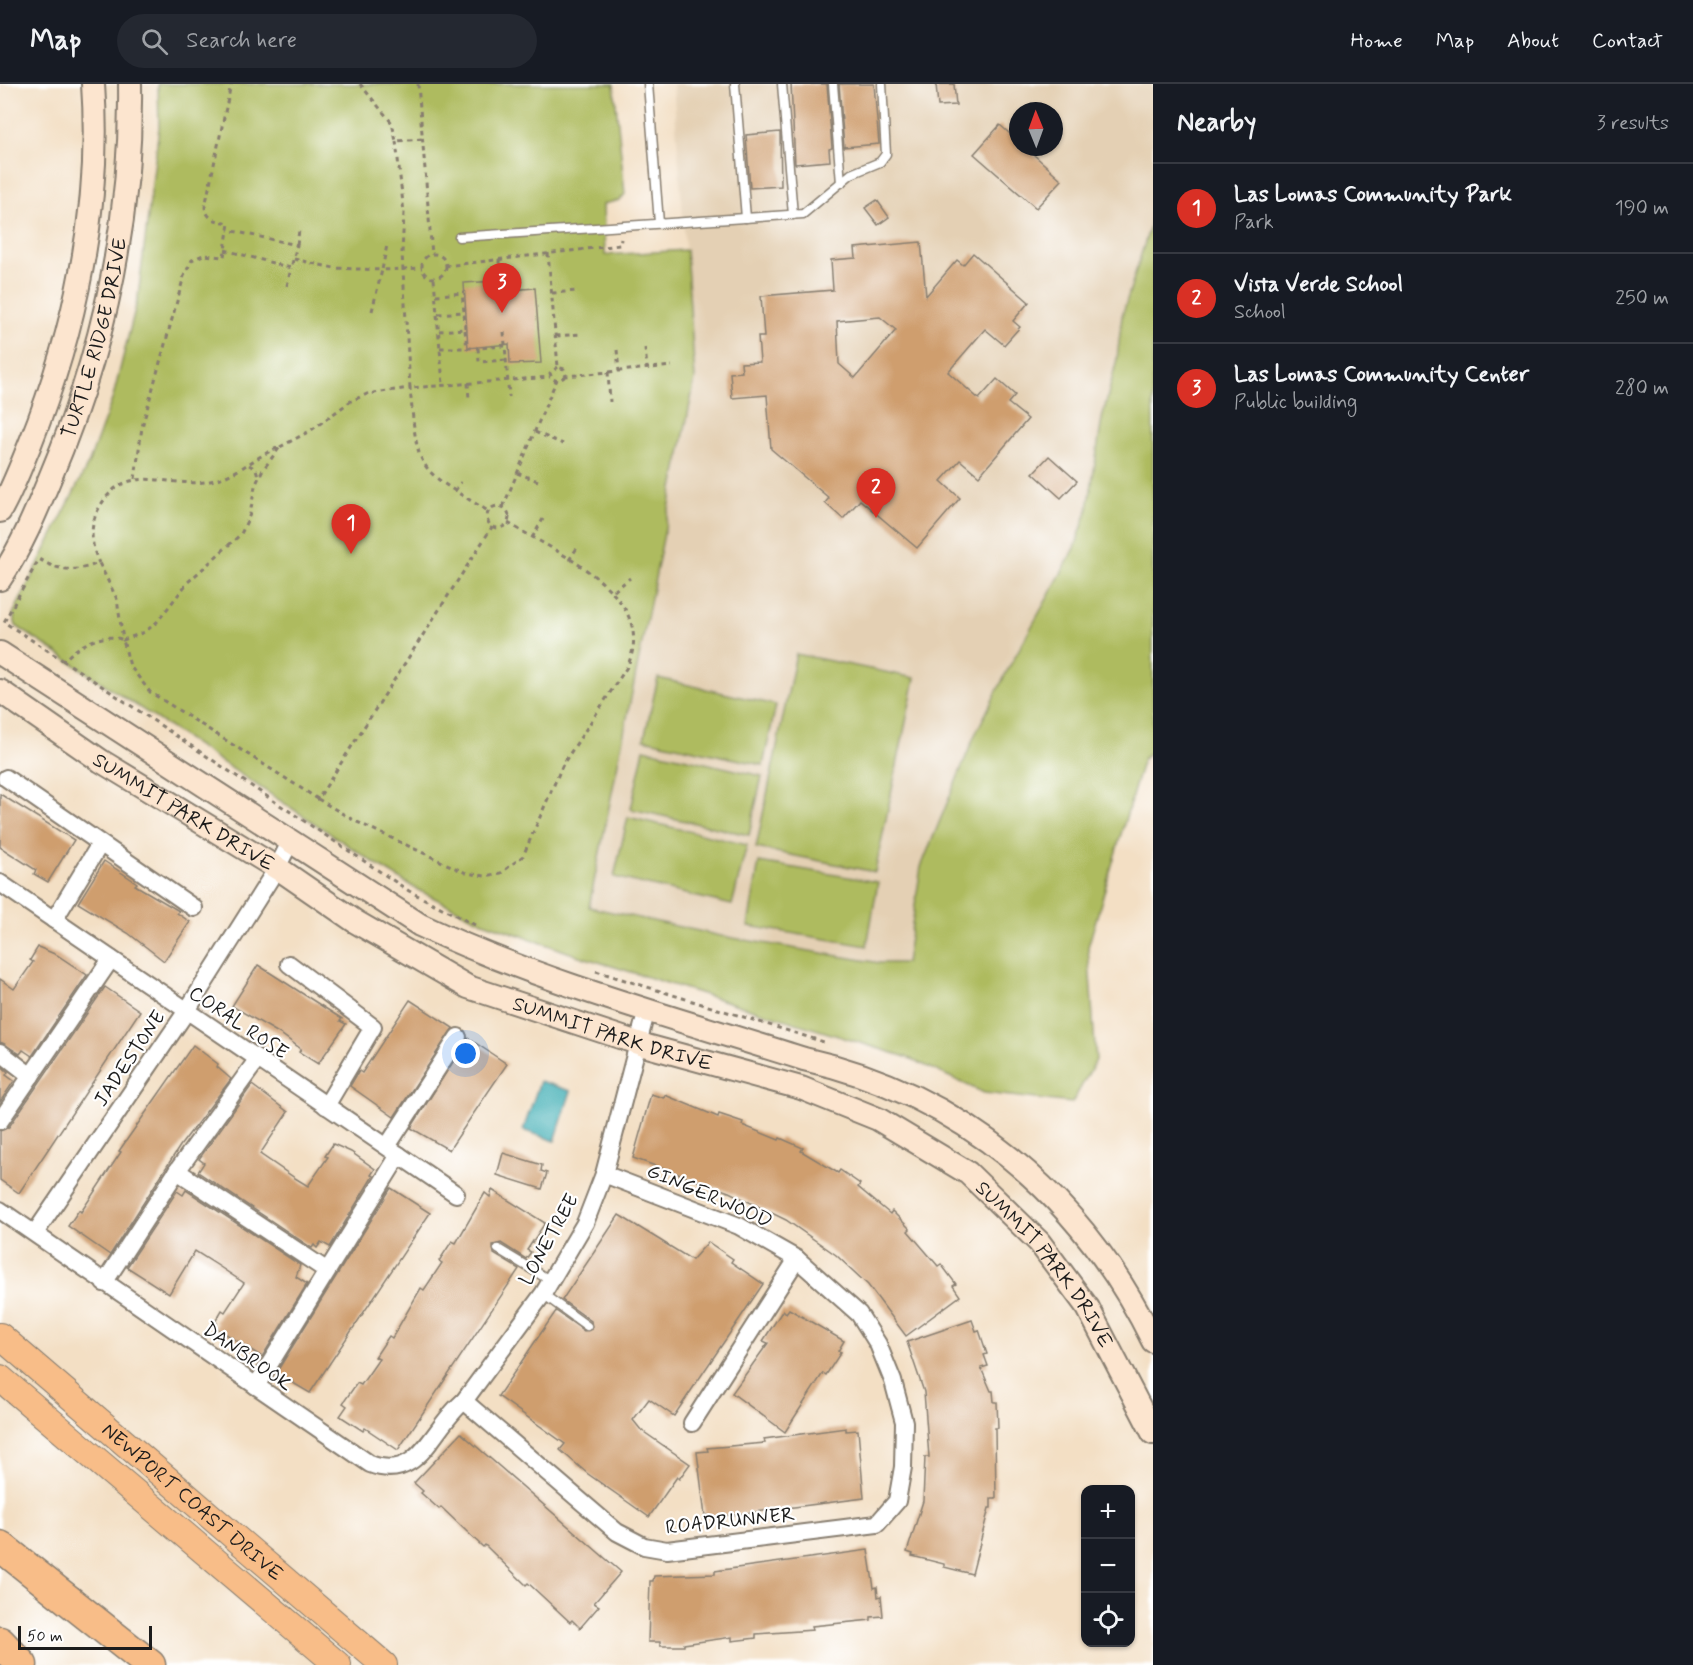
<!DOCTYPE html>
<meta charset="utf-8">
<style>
:root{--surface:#171b24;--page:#242831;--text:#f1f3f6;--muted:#9ea1a6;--line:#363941;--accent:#d93025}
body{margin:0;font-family:Mynerve,sans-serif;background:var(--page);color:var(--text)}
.controls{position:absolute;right:18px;bottom:18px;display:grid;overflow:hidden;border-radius:12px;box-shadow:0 2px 4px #0004}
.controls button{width:54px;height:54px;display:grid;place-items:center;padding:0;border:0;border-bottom:2px solid var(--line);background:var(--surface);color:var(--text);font:30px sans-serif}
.compass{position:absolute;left:1009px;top:18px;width:54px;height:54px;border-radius:50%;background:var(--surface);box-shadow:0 2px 4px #0004;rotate:359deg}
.scale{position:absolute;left:18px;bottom:15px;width:134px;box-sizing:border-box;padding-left:6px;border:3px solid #1c1c1c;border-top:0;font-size:16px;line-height:21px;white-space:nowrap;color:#1c1c1c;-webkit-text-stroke:4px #fff;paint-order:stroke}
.you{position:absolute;left:466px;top:970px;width:21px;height:21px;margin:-15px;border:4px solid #fff;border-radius:50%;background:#1a73e8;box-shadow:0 0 0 9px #1a73e833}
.badge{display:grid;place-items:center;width:39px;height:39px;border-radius:50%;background:var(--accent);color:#fff;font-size:20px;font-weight:700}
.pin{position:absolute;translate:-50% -50px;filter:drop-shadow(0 2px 3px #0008)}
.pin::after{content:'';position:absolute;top:32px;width:21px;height:18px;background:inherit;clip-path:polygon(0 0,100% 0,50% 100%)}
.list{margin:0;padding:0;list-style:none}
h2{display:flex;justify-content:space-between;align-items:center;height:78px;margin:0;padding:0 24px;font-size:26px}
h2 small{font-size:20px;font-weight:400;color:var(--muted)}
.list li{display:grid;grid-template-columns:39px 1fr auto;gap:18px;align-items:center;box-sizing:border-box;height:90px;padding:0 24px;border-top:2px solid var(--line)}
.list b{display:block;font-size:22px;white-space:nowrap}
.list p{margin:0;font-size:20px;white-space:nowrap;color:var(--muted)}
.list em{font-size:20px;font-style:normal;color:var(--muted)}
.icon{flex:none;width:33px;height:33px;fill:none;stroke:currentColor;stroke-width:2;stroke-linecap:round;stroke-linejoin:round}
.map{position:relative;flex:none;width:1153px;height:1581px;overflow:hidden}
header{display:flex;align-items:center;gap:36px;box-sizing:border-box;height:84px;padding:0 30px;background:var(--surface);border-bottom:2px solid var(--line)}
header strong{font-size:28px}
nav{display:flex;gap:33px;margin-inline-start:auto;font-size:21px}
.search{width:420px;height:54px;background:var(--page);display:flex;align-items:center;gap:15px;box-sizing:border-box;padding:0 21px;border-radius:33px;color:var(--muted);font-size:22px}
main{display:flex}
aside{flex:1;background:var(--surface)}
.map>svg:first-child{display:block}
.built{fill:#e4d0b4;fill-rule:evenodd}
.green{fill:#aebb5e;stroke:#656c3d;stroke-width:1.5}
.water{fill:#3aacb2;stroke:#2b6467;stroke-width:1.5}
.building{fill:#cf9e6e;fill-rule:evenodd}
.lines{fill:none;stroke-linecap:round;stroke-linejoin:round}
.lane-casing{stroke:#887e70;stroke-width:11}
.street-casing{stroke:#887e70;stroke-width:20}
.secondary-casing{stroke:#887e70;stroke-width:26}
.primary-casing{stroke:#887e70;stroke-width:28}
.highway-casing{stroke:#887e70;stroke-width:33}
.path{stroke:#887e70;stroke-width:3;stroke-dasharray:4.5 4.5;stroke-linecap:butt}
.lane{stroke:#fff;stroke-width:8}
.street{stroke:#fff;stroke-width:16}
.secondary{stroke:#fce5cf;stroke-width:22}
.primary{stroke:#f8bd88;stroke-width:26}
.highway{stroke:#f8bd88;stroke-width:30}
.labels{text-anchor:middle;stroke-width:4.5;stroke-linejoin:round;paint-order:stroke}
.street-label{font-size:20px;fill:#1c1c1c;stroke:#fff}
</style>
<header>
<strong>Map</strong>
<div class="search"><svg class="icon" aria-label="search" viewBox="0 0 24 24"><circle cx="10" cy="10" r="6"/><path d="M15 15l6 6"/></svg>Search here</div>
<nav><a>Home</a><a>Map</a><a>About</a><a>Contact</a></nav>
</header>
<main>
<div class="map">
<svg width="1153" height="1581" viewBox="0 0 1153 1581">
<rect width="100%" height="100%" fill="#fff"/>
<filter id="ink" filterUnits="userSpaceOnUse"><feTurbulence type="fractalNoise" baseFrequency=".0167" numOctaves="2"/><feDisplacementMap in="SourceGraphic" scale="12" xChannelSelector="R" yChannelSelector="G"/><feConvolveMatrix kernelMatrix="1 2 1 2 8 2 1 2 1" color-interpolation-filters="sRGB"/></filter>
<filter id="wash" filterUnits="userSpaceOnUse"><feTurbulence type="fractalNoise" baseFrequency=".008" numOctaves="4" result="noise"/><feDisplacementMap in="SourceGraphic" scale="24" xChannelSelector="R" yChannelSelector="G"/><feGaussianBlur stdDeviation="1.35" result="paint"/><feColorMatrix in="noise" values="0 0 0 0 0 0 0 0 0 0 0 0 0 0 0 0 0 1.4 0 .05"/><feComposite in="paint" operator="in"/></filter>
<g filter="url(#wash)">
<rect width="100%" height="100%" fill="#f3dfc4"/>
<!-- built -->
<path class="built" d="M673,0H1153V123L1149,145L1122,232L1117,275L1102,335L1083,443L1075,464L974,653L921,783L907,880L880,879L721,852L589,823L695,295ZM1018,27H1054V63H1018Z"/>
<!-- green -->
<g class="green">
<path d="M158,0H614L625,110L620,116L603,120L605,171L686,166L695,295L589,823L721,852L880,879H906L921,783L974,653L1007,587L1075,464L1088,424L1102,335L1117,275L1122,232L1149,145L1153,120V665L1143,675L1088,863L1096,976L1072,1019L984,1009L909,974L576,871L483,838L418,806L379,782L16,542L13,530L89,378L113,313L138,213L159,43Z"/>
<path d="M796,570L915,594L875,788L756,764Z"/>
<path d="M658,594L776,621L763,681L644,655Z"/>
<path d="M644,665L762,692L749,751L631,725Z"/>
<path d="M628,733L747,761L732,821L614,793Z"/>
<path d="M759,778L878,798L867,862L748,842Z"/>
</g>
<!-- water -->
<path class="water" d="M540,997L571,1007L555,1057L523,1046Z"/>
<g id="blocks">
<!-- building -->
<g class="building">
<path d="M791,0H827L832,64L829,65L830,77L795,80Z"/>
<path d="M839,0H874L879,60L844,63Z"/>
<path d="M936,0H954L956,21L938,22Z"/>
<path d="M1000,41L1018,57V63H1025L1062,96L1036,124L974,70Z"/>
<path d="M780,48L781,102L750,104L746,51Z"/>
<path d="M877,116L889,133L878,141L865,124Z"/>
<path d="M921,158L926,212L957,176L963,181L973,169L1029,218L1013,237L1020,243L1004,261L985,245L948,288L979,315L997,295L1015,311L1008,319L1028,335L979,392L960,376L941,397L960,414L917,464L860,416L843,435L825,419L829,414L771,365L767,311L732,314L730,289L742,288L741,279L760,278L758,253H764L761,212L833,206L831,176L856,174L855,164ZM880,233L896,246L855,294L839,280L837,237Z"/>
<path d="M496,197L497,207L535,204L541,279L510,280L509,260L468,264L464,199Z"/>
<path d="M1049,372L1077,397L1061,414L1033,389Z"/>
<path d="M0,710L74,756L48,798L34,790L36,786L0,763Z"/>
<path d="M104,777L137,799L135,801L179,827L177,829L190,838L164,877L128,849L78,819Z"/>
<path d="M38,863L57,871L87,891L32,972L23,966L20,970L0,958V895L14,905L33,878L30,876Z"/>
<path d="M258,881L342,935L340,937L346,940L318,980L299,968L301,965L282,951L232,922Z"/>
<path d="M105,903L140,927L19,1109L0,1096V1047L9,1043Z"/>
<path d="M410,916L453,944L394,1033L350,1002L359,987L362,989Z"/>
<path d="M468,954L507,980L449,1066L411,1044Z"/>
<path d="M193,961L218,980L217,983L231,995L180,1062L110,1171L68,1142L79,1126L81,1128L121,1068L119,1067Z"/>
<path d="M0,981L8,988L6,991L14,997L0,1018Z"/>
<path d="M252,1001L288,1028L260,1070L295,1094L308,1102L328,1073L325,1072L333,1060L351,1068L375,1085L371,1091L373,1092L330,1163L321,1158L317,1164L314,1161L312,1164L198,1088L204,1079L199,1075Z"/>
<path d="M651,1010L664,1014L665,1011L718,1033L719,1030L743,1038L742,1041L779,1056L780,1054L803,1064L801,1067L838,1089L840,1086L860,1100L858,1103L890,1130L892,1127L910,1145L908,1147L938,1182L941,1180L956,1200L953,1202L960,1212L906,1252L868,1201L836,1171L786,1136L729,1108L633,1074Z"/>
<path d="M503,1069L542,1081L541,1087L547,1089L542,1105L497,1091Z"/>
<path d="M391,1104L430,1129L310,1309L276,1289Z"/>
<path d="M186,1106L300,1181L296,1193L307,1200L262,1273L215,1243L217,1239L215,1238L222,1226L225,1228L244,1199L220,1183L195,1167L169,1210L127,1183L177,1107L183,1111Z"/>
<path d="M492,1106L545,1139L527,1166L531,1168L526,1175L501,1159L493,1161L494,1170L519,1185L398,1366L365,1344L363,1347L340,1332L347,1322L343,1319L357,1299L361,1301L379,1275L375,1273L389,1252L392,1254L421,1204L424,1206L442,1179L439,1177L452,1157L456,1159L485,1109L490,1113Z"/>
<path d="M619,1131L692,1176L708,1158L733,1175L731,1178L763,1200L674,1332L649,1315L633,1336L641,1346L690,1380L679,1395L677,1393L649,1433L588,1390L560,1366L565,1360L498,1312L556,1227L584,1247L592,1245L591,1237L562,1216Z"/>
<path d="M789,1225L844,1257L838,1267L841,1268L826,1291L823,1289L785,1348L732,1309L768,1259L763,1257L783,1226L786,1229Z"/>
<path d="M972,1236L976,1247L979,1246L987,1270L984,1271L988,1282L981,1284L991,1307H993L994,1318H997L998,1344H995L996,1414H991V1424H989L972,1490L944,1483V1480L912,1472L913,1470L907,1468L923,1417L925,1373H929L924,1308L907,1258Z"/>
<path d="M846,1344V1347L858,1346L864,1414L708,1434V1431L705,1432L697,1368L708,1367L707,1364L765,1359L764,1355Z"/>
<path d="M461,1349L621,1488L594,1519L599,1522L580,1544L572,1536L570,1538L528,1499L526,1501L485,1461L483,1463L441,1423L439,1425L421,1409L423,1407L414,1399Z"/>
<path d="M868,1466L874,1504L877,1503L878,1513L881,1512L883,1532L871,1533V1536L812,1542L813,1546L756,1550V1554L732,1557V1553L684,1560V1562H660V1558H648L650,1497H653L654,1492L715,1490V1487Z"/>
</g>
</g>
</g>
<g filter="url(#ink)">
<use href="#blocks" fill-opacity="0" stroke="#887e70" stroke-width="1.5"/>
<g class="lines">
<!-- lane casing -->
<g class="lane-casing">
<g id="lane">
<path d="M648,0L659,139"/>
<path d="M735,0L746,134"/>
<path d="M782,0L793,131"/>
<path d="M833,0L841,99"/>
<path d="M459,153L803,130L851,90L880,78L886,70L882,0"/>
<path d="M498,1165L551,1197"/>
<path d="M543,1210L587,1242"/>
</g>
</g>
<!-- street casing -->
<g class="street-casing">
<g id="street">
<path d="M6,694L194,824"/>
<path d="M0,799L456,1110"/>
<path d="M54,836L100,760"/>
<path d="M289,880L373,943L326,1022"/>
<path d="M0,968L31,992"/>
<path d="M0,1037L111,875"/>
<path d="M388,1061L458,953"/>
<path d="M177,1087L326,1186"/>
<path d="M0,1126L370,1380C420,1399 431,1344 464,1317L543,1210L585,1139L604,1090L647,925"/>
<path d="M35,1149L186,928L277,784L290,758"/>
<path d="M104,1199L177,1087L257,976"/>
<path d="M256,1302L399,1071"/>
<path d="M464,1317L617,1448L644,1462L667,1466L877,1440L897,1417L903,1383L904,1338L893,1297L878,1260L859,1230L797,1175L739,1142L604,1090"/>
<path d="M692,1339L797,1175"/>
</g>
</g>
<!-- secondary casing -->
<g class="secondary-casing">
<g id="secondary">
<path d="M0,427C12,406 21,382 30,360C75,248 102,122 93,0"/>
<path id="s1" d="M0,495C21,464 36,428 50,394C103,269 132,135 130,0"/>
<path d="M0,569L420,841C543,899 675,934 804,975C962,1010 1082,1112 1153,1257"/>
<path id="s2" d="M0,607L101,677L285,789L356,838L468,903L647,962L801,1004L878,1035L968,1089L1039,1158L1088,1224L1153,1349"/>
</g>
</g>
<!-- primary casing -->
<g class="primary-casing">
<g id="primary">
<path id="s3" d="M0,1252L384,1581"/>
<path d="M0,1294L338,1581"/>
</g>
</g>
<!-- highway casing -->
<g class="highway-casing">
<g id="highway">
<path d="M0,1462L150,1581"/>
<path d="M0,1558L22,1581"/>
</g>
</g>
<!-- path -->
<g class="path">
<path d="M360,0L392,39L396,57L422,55"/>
<path d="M418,0L432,171"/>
<path d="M396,57L404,129L402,169L410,304L550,293"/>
<path d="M297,161L299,146"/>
<path d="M225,166L291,184L297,161L228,146"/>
<path d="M548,169L558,283L564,285L566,292L672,282"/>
<circle cx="434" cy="182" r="12"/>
<path d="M294,175L334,184L382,186L387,161"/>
<path d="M499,175L500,209"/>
<path d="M445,182L620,161L621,155"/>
<path d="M434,195L443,300"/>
<path d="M287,202L291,184"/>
<path d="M552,209L577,207"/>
<path d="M436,211L465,209"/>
<path d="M372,227L382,186L422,184"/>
<path d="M438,230L464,228L462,209"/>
<path d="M465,246L467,265"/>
<path d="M439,247L465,245L464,228"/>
<path d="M504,248L509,313"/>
<path d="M556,252L581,250"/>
<path d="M505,262L478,264L479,278L506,276"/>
<path d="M440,264H478"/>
<path d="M645,264L647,284"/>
<path d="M617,266L619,287"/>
<path d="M558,283L550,289L552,295L558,297L566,292"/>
<path d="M608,288L610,318"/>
<path d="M468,299L469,316"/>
<path d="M535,348L563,360"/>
<path d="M280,363L310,347L351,317L367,310L410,304C418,388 415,383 488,427"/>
<path d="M249,381L256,385L258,392"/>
<path d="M517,389L538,397"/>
<path d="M135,395L142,343L184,192L192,176L203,171L224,173L229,139C217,137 207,136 205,123L231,0"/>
<path d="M455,407L461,398"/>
<circle cx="498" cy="433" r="11"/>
<path d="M503,423L556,297"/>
<path d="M532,454L543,435"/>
<path d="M569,476L577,464"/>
<path d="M614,507L630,494"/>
<path d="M64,577L4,538L39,475C60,488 76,488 99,479L117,515L123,556L145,548L157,538L188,498L241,450L250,430L255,402L262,387L280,363C255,372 237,392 210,397C167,406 125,374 98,426C89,443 91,462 99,479"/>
<path d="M318,715L353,736L466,789L485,792L501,789L523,772L563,680L627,583C661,511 555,468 508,439"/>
<path d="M475,841L409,807L64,577C76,562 104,547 123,556L130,582L150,608L318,715L492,443"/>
<path d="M596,887L827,959"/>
</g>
<!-- lane -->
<use href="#lane" class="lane"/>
<!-- street -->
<use href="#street" class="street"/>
<!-- secondary -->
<use href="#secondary" class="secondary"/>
<!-- primary -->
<use href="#primary" class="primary"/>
<!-- highway -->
<use href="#highway" class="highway"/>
</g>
</g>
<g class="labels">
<!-- street labels -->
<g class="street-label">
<text dy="7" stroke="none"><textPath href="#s1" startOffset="260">TURTLE RIDGE DRIVE</textPath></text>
<text dy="7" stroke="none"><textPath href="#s2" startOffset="220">SUMMIT PARK DRIVE</textPath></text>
<text transform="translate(239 938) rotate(34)" y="7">CORAL ROSE</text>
<text dy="7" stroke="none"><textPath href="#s2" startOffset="706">SUMMIT PARK DRIVE</textPath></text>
<text transform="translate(129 974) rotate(-56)" y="7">JADESTONE</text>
<text transform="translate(710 1111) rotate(23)" y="7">GINGERWOOD</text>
<text transform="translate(548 1155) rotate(-61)" y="7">LONETREE</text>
<text dy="7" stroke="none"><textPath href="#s2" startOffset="1210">SUMMIT PARK DRIVE</textPath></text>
<text transform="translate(248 1272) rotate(35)" y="7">DANBROOK</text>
<text dy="7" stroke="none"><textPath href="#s3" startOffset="254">NEWPORT COAST DRIVE</textPath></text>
<text transform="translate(730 1436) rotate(-6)" y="7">ROADRUNNER</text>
</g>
</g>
</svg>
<div class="controls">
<button>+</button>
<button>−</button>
<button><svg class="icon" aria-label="locate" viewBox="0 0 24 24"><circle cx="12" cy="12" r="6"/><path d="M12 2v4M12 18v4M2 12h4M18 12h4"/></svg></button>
</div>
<svg class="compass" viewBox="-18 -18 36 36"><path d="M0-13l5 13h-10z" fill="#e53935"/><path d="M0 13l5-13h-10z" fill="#9ea1a6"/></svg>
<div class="scale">50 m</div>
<div class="you"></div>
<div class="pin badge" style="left:351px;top:470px">1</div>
<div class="pin badge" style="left:876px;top:434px">2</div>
<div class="pin badge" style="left:502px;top:229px">3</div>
</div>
<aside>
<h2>Nearby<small>3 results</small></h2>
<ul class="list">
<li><span class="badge">1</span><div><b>Las Lomas Community Park</b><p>Park</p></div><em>190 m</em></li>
<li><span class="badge">2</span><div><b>Vista Verde School</b><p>School</p></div><em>250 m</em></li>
<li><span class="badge">3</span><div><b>Las Lomas Community Center</b><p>Public building</p></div><em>280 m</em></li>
</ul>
</aside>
</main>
